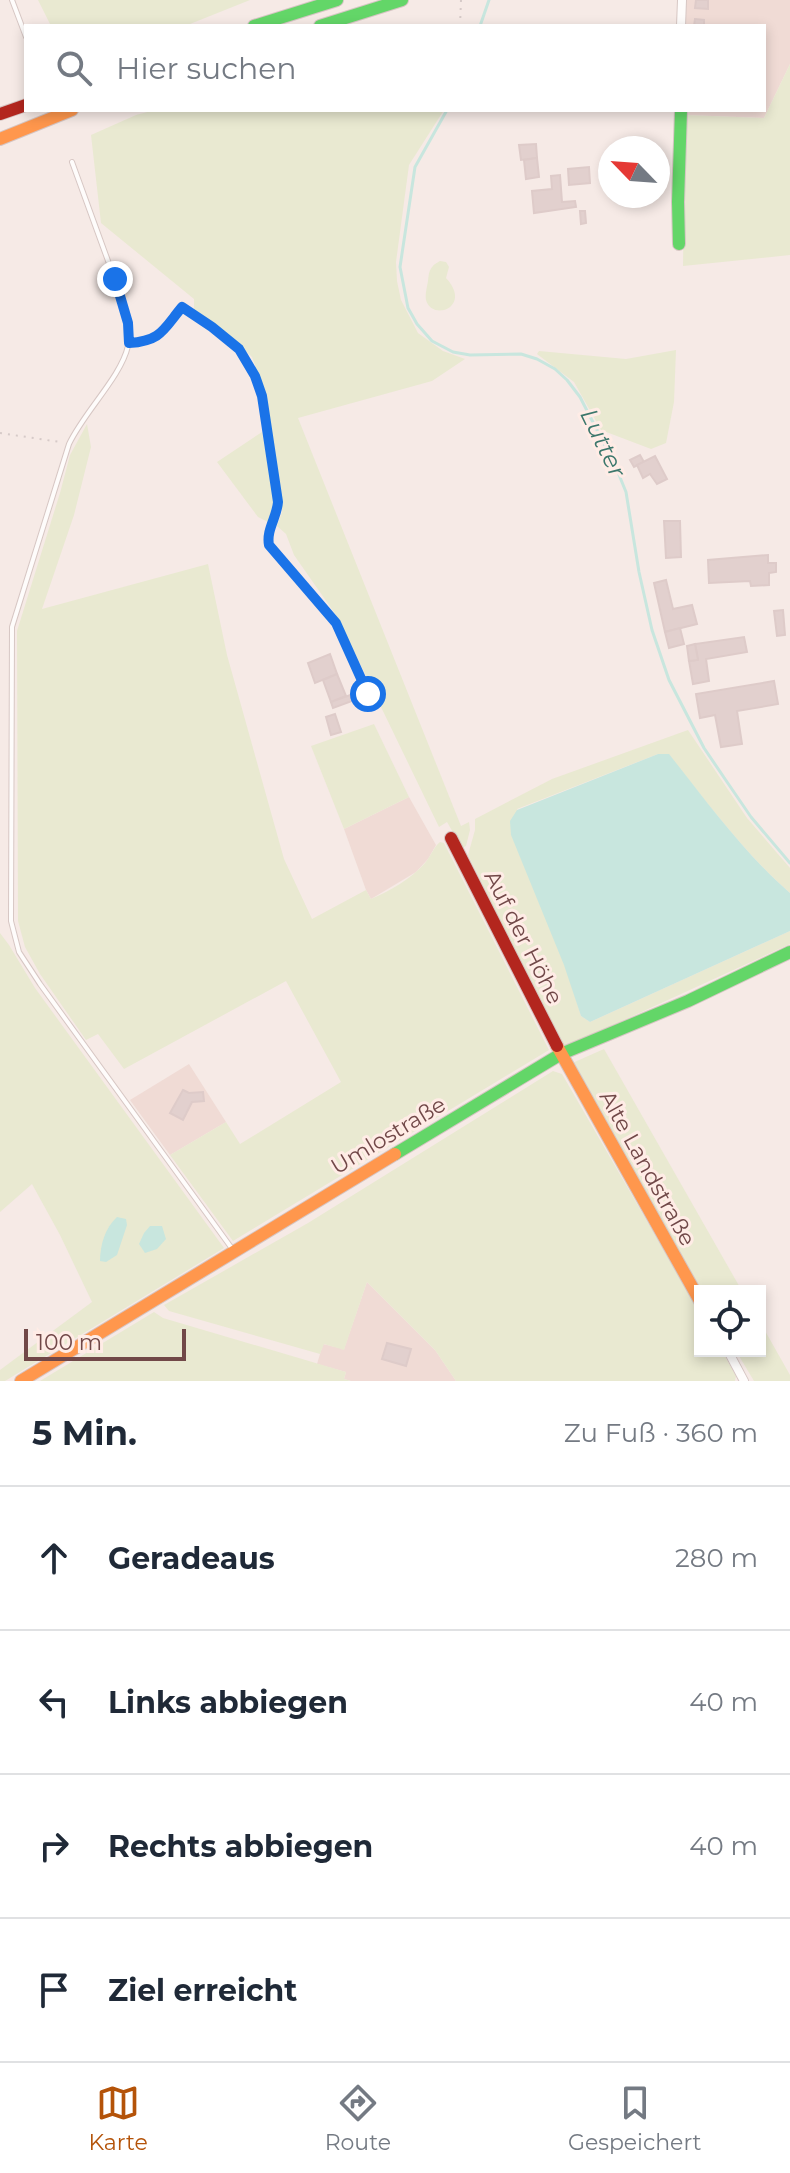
<!DOCTYPE html>
<html lang="de">
<meta charset="utf-8">
<style>
:root{--surface:#fff;--page:#f2f2f3;--text:#1f2937;--muted:#747a83;--line:#e0e1e3;--accent:#b45309}
body{margin:0;font-family:Montserrat,sans-serif;background:var(--page);color:var(--text)}
.controls{position:absolute;right:24px;bottom:24px;display:grid;overflow:hidden;border-radius:0px;box-shadow:0 4px 12px #0003}
.controls button{width:72px;height:72px;display:grid;place-items:center;padding:0;border:0;border-bottom:2px solid var(--line);background:var(--surface);color:var(--text);font:40px sans-serif}
.compass{position:absolute;left:598px;top:136px;width:72px;height:72px;border-radius:50%;background:var(--surface);box-shadow:0 4px 12px #0003;rotate:295deg}
.scale{position:absolute;left:24px;bottom:20px;width:162px;box-sizing:border-box;padding-left:8px;border:4px solid #714848;border-top:0;font-size:22px;line-height:28px;white-space:nowrap;color:#714848;-webkit-text-stroke:6px #ffece6;paint-order:stroke}
.stop{position:absolute;width:24px;height:24px;margin:-18px;border:6px solid #1a73e8;border-radius:50%;background:#fff}
.stop.end{background:#1a73e8;border-color:#fff;box-shadow:0 2px 8px #0008}
.list{margin:0;padding:0;list-style:none}
h2{display:flex;justify-content:space-between;align-items:center;height:104px;margin:0;padding:0 32px;font-size:34px}
h2 small{font-size:26px;font-weight:400;color:var(--muted)}
.list li{display:grid;grid-template-columns:52px 1fr auto;gap:24px;align-items:center;box-sizing:border-box;height:144px;padding:0 32px;border-top:2px solid var(--line)}
.list b{display:block;font-size:30px;white-space:nowrap}
.list em{font-size:26px;font-style:normal;color:var(--muted)}
.icon{flex:none;width:44px;height:44px;fill:none;stroke:currentColor;stroke-width:2;stroke-linecap:round;stroke-linejoin:round}
.map{position:relative;flex:none;width:790px;height:1381px;overflow:hidden}
.search{position:absolute;background:var(--surface);box-shadow:0 4px 12px #0003;left:24px;right:24px;top:24px;height:88px;display:flex;align-items:center;gap:20px;box-sizing:border-box;padding:0 28px;border-radius:0px;color:var(--muted);font-size:30px}
.sheet{height:680px;background:var(--surface)}
nav{display:flex;justify-content:space-around;align-items:center;box-sizing:border-box;height:112px;border-top:2px solid var(--line);background:var(--surface);font-size:22px;color:var(--muted)}
nav a{display:grid;justify-items:center;gap:4px}
nav .on{color:var(--accent)}
.map>svg:first-child{display:block}
.residential{fill:#f0dbd5}
.green{fill:#e9e9d1}
.water{fill:#c8e6de}
.lines{fill:none;stroke-linecap:round;stroke-linejoin:round}
.stream{stroke:#c8e6de;stroke-width:3}
.building{fill:#e2d0ce;stroke:#decbc9;stroke-width:2}
.lane-casing{stroke:#d7c7c4;stroke-width:6}
.street-casing{stroke:#d7c7c4;stroke-width:10}
.fast-casing{stroke:#d6c5c3;stroke-width:14}
.slow-casing{stroke:#d6c5c3;stroke-width:14}
.jam-casing{stroke:#d6c5c3;stroke-width:14}
.path{stroke:#d6cac8;stroke-width:2;stroke-dasharray:2 6;stroke-linecap:butt}
.lane{stroke:#fefcfb;stroke-width:4}
.street{stroke:#fefcfb;stroke-width:8}
.fast{stroke:#63d668;stroke-width:12}
.slow{stroke:#ff974d;stroke-width:12}
.jam{stroke:#b3261e;stroke-width:12}
.route{stroke:#1a73e8;stroke-width:10}
.labels{text-anchor:middle;stroke-width:6;stroke-linejoin:round;paint-order:stroke}
.street-label{font-size:22px;fill:#714848;stroke:#ffece6}
.water-label{font-size:24px;font-style:italic;fill:#3c776c;stroke:#ffece6}
</style>
<div class="map">
<svg width="790" height="1381" viewBox="0 0 790 1381">
<rect width="100%" height="100%" fill="#f6eae6"/>
<!-- residential -->
<g class="residential">
<path d="M686,0H790V64L764,118L685,115V110H764V26H686Z"/>
<path d="M409,797L436,845L428,859L416,872L371,899L366,890L344,829Z"/>
<path d="M189,1064L226,1122L170,1155L130,1100Z"/>
<path d="M367,1282L435,1350L456,1381H351L344,1379L346,1372L317,1364L323,1344L344,1349Z"/>
</g>
<!-- green -->
<g class="green">
<path d="M38,0H250L185,26H51Z"/>
<path d="M790,64V255L683,266L685,115L764,118Z"/>
<path d="M155,110H444L409,165L396,262L397,281L401,300L418,333L443,351L465,359L432,381L298,418L461,826L469,822L470,830L466,846L462,848L447,822L439,827L338,618L294,555L286,534L277,526L282,512V502L266,394L252,357L226,333L194,311V299L101,223L91,135L136,115Z"/>
<path d="M440,261L446,262L449,267L446,278C473,307 432,322 426,300C425,294 427,287 428,281C429,271 430,266 440,261Z"/>
<path d="M676,350L674,402L666,443L651,449L601,430L574,382L537,354L539,351L626,359Z"/>
<path d="M87,424L91,447L74,515L42,609L208,564L227,655L284,859L312,919L366,890L371,899C390,891 411,879 425,863C431,856 433,848 440,842L444,843L549,1050L233,1241L170,1155L226,1122L240,1144L341,1082L286,981L124,1069L98,1034L86,1040L40,974L25,947L18,921L17,631L60,493L70,455Z"/>
<path d="M262,432L275,504L268,522L258,517L217,462Z"/>
<path d="M374,724L409,797L344,829L311,746Z"/>
<path d="M688,730L747,818L790,868V893C744,853 707,802 668,754H658L517,809L581,1016L590,1022L790,931V944L563,1048L468,855L475,830V819L552,779Z"/>
<path d="M0,933L9,945L35,988L224,1248L5,1381H0V1370L92,1302L60,1235L32,1184L0,1212Z"/>
<path d="M604,1049L742,1291H701L570,1064Z"/>
<path d="M553,1071L562,1074L700,1313V1351H722L736,1376L735,1381H456L435,1350L367,1282L344,1350L324,1344L320,1354L169,1311L164,1305L308,1223Z"/>
<path d="M154,1312L163,1318L346,1372L344,1379L351,1381H40Z"/>
<path d="M760,1322L790,1375V1381H754L736,1351H760Z"/>
</g>
<!-- water -->
<g class="water">
<path d="M658,754H669C707,802 744,853 790,893V931L590,1022L581,1016L564,965L511,835L510,821L517,810Z"/>
<path d="M117,1217L126,1219L127,1225L117,1255L106,1262L100,1261C100,1245 105,1228 117,1217Z"/>
<path d="M150,1226H162L166,1239L157,1249L145,1253L139,1244L144,1233Z"/>
</g>
<g class="lines">
<!-- stream -->
<g class="stream">
<path d="M480,26L489,0"/>
<path d="M447,110L415,167L400,267L408,308L417,324L432,341L453,352L470,355L521,354L537,359L555,369L567,380L580,397L615,465L626,492L639,572L652,630L669,680L704,748L725,779L751,817L790,863"/>
</g>
</g>
<!-- building -->
<g class="building">
<path d="M696,0H708V9L695,8Z"/>
<path d="M695,19L704,20V25L694,26Z"/>
<path d="M536,144L537,158L521,160L519,145Z"/>
<path d="M537,158L539,177L526,179L524,160Z"/>
<path d="M589,167L590,183L569,185L568,169Z"/>
<path d="M560,175L562,202L575,201L576,207L534,213L532,191L552,189L551,176Z"/>
<path d="M580,211H585L586,223L581,224Z"/>
<path d="M640,455L644,462L634,467L630,460Z"/>
<path d="M655,456L667,479L657,484L650,474L643,478L637,465Z"/>
<path d="M664,521H680L681,557L666,558Z"/>
<path d="M768,555V563H776V572L769,573V585L751,586L750,581L709,583L708,560Z"/>
<path d="M666,580L673,609L692,605L697,624L665,632L654,583Z"/>
<path d="M783,610L785,635L777,636L774,611Z"/>
<path d="M680,628L684,644L669,648L665,632Z"/>
<path d="M744,637L747,652L706,659L709,681L693,684L689,661L698,660L695,644Z"/>
<path d="M695,644L698,660L689,661L687,646Z"/>
<path d="M330,654L337,674L315,683L308,663Z"/>
<path d="M337,674L346,696L331,702L323,680Z"/>
<path d="M774,681L778,704L737,711L742,744L721,747L715,715L700,718L696,694Z"/>
<path d="M361,691L363,697L333,708L331,702Z"/>
<path d="M335,714L341,732L331,735L326,717Z"/>
<path d="M183,1090L189,1093L203,1092L204,1101L192,1102L183,1120L170,1113Z"/>
<path d="M387,1343L411,1349L406,1366L382,1359Z"/>
</g>
<g class="lines">
<!-- lane casing -->
<g class="lane-casing">
<g id="lane">
<path d="M12,0L26,37"/>
<path d="M72,162L123,302C126,315 132,332 128,346C121,377 84,412 69,444L12,627L11,921L19,952L40,984L233,1250"/>
</g>
</g>
<!-- street casing -->
<g class="street-casing">
<g id="street">
<path d="M681,26L682,0"/>
<path d="M728,1351L744,1381"/>
</g>
</g>
<!-- fast casing -->
<g class="fast-casing">
<g id="fast">
<path d="M254,26L337,0"/>
<path d="M320,26L402,0"/>
<path d="M679,244L678,202L681,110"/>
<path d="M395,1154L561,1054L688,1001L790,952"/>
</g>
</g>
<!-- slow casing -->
<g class="slow-casing">
<g id="slow">
<path d="M0,139L72,110"/>
<path d="M557,1046L700,1301"/>
<path d="M21,1381L395,1154"/>
</g>
</g>
<!-- jam casing -->
<g class="jam-casing">
<g id="jam">
<path d="M0,114L26,105"/>
<path d="M451,838L557,1046"/>
</g>
</g>
<!-- path -->
<g class="path">
<path d="M460,26L461,0"/>
<path d="M138,343C159,341 170,322 182,307L225,337L239,349L247,361L262,396L278,502C277,517 266,531 269,545L336,623L368,694"/>
<path d="M0,433L60,442"/>
</g>
<!-- lane -->
<use href="#lane" class="lane"/>
<!-- street -->
<use href="#street" class="street"/>
<!-- fast -->
<use href="#fast" class="fast"/>
<!-- slow -->
<use href="#slow" class="slow"/>
<!-- jam -->
<use href="#jam" class="jam"/>
</g>
<g class="lines">
<!-- route -->
<path class="route" d="M115,279L128,323L129,343C161,341 163,330 182,307L212,327L239,349L255,376L262,396L278,502C277,517 266,530 269,545L336,623L368,694"/>
</g>
<g class="labels">
<!-- street labels -->
<g class="street-label">
<text transform="translate(524 937) rotate(63)" y="8">Auf der Höhe</text>
<text transform="translate(388 1135) rotate(-31)" y="8">Umlostraße</text>
<text transform="translate(648 1168) rotate(61)" y="8">Alte Landstraße</text>
</g>
<!-- water labels -->
<g class="water-label">
<text transform="translate(603 443) rotate(64)" y="8">Lutter</text>
</g>
</g>
</svg>
<div class="controls">
<button><svg class="icon" aria-label="locate" viewBox="0 0 24 24"><circle cx="12" cy="12" r="6"/><path d="M12 2v4M12 18v4M2 12h4M18 12h4"/></svg></button>
</div>
<svg class="compass" viewBox="-18 -18 36 36"><path d="M0-13l5 13h-10z" fill="#e53935"/><path d="M0 13l5-13h-10z" fill="#747a83"/></svg>
<div class="scale">100 m</div>
<div class="stop" style="left:368px;top:694px"></div>
<div class="stop end" style="left:115px;top:279px"></div>
<div class="search"><svg class="icon" aria-label="search" viewBox="0 0 24 24"><circle cx="10" cy="10" r="6"/><path d="M15 15l6 6"/></svg>Hier suchen</div>
</div>
<section class="sheet">
<h2>5 Min.<small>Zu Fuß · 360 m</small></h2>
<ul class="list">
<li><svg class="icon" aria-label="ahead" viewBox="0 0 24 24"><path d="M12 20V5M6 11l6-6 6 6"/></svg><div><b>Geradeaus</b></div><em>280 m</em></li>
<li><svg class="icon" aria-label="left" viewBox="0 0 24 24"><path d="M17 20v-9H6M10 6l-5 5 5 5"/></svg><div><b>Links abbiegen</b></div><em>40 m</em></li>
<li><svg class="icon" aria-label="right" viewBox="0 0 24 24"><path d="M7 20v-9h11M14 6l5 5-5 5"/></svg><div><b>Rechts abbiegen</b></div><em>40 m</em></li>
<li><svg class="icon" aria-label="arrive" viewBox="0 0 24 24"><path d="M6 21V4h12l-3 4 3 4H6"/></svg><div><b>Ziel erreicht</b></div></li>
</ul>
</section>
<nav>
<a class="on"><svg class="icon" aria-label="map" viewBox="0 0 24 24"><path d="M3 6l6-2 6 2 6-2v14l-6 2-6-2-6 2zM9 4v14M15 6v14"/></svg>Karte</a>
<a><svg class="icon" aria-label="directions" viewBox="0 0 24 24"><path d="M12 3l9 9-9 9-9-9zM9 14v-3h6M13 9l2 2-2 2"/></svg>Route</a>
<a><svg class="icon" aria-label="saved" viewBox="0 0 24 24"><path d="M7 4h10v16l-5-4-5 4z"/></svg>Gespeichert</a>
</nav>
